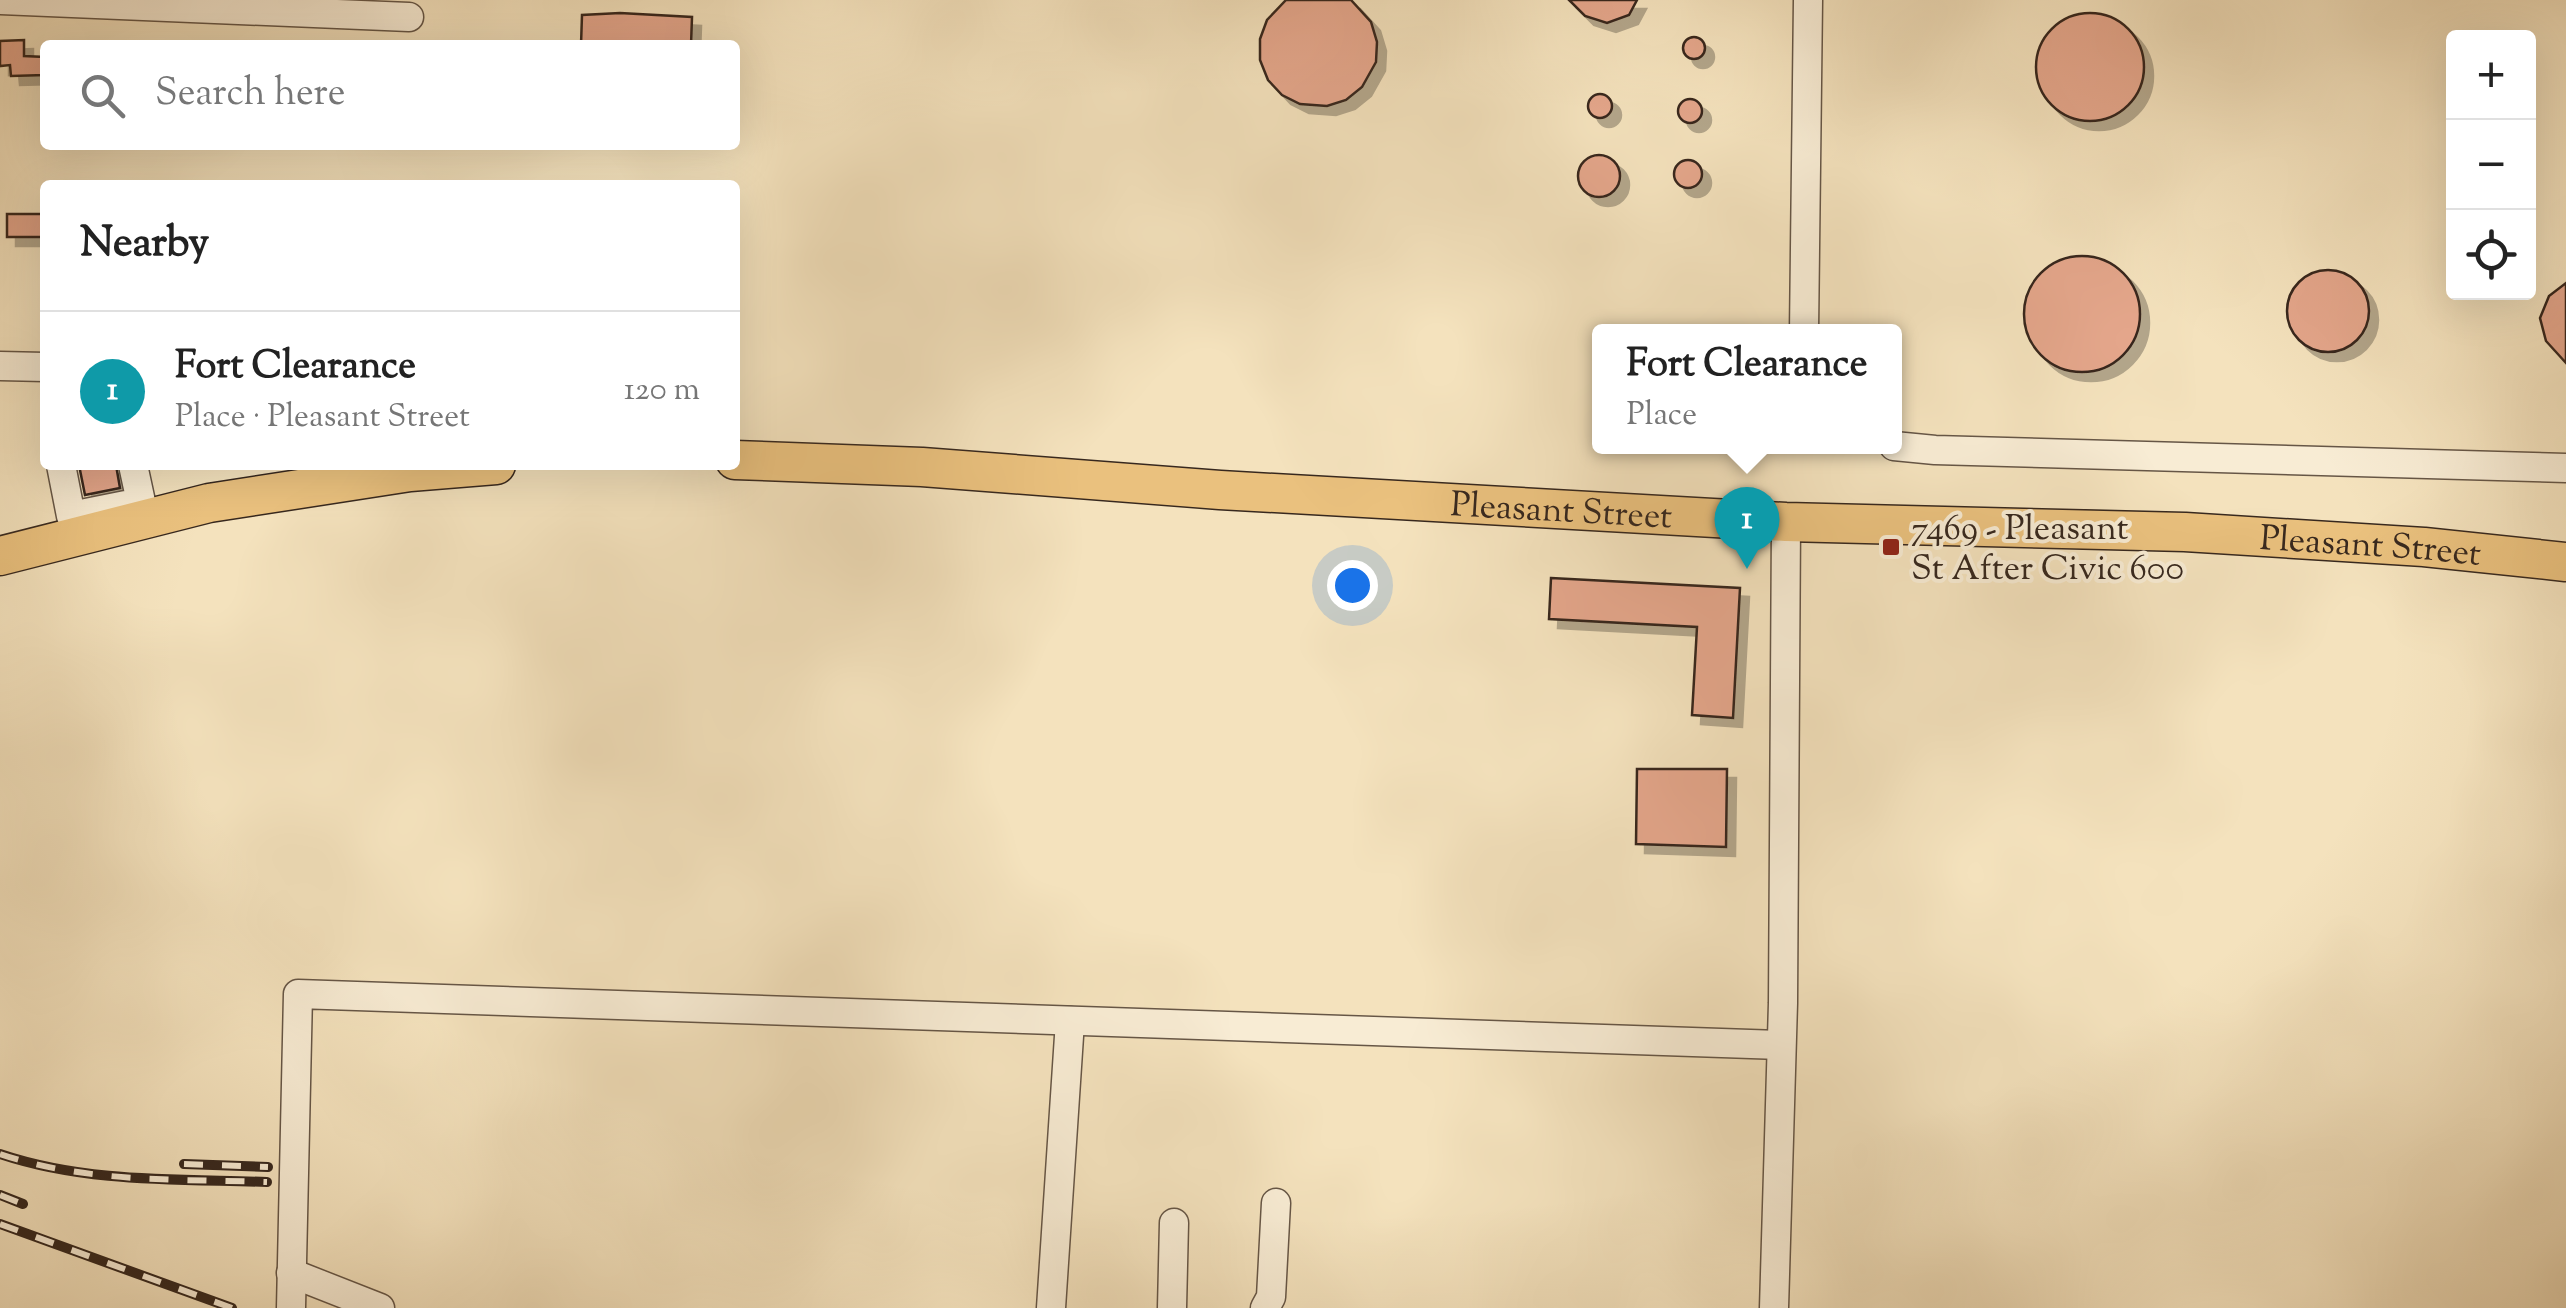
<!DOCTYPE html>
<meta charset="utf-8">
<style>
:root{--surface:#fff;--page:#f2f2f2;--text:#222;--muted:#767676;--line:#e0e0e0;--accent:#0f766e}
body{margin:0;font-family:"Sorts Mill Goudy",serif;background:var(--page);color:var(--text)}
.controls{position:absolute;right:30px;top:30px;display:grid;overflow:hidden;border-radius:10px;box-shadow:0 10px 40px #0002}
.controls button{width:90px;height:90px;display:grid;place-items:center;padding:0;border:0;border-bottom:2px solid var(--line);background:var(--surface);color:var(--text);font:50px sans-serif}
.you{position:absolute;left:1352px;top:585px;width:35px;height:35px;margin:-25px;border:8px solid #fff;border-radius:50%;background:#1a73e8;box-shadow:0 0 0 15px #1a73e833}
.badge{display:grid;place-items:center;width:65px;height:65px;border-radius:50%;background:var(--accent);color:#fff;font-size:32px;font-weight:700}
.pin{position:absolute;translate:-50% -82px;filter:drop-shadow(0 2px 5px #0008)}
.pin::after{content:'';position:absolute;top:52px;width:35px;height:30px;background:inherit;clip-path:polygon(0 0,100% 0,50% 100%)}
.popup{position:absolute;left:1592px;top:324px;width:310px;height:130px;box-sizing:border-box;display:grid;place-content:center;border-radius:10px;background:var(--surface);filter:drop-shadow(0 2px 8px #0005);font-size:32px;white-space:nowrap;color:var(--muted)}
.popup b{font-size:38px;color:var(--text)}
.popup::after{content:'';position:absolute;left:50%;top:100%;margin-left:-20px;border:20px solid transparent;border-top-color:var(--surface)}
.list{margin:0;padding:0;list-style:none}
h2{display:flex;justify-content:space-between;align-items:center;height:130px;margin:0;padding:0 40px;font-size:42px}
h2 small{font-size:32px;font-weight:400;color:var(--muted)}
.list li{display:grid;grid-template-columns:65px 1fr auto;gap:30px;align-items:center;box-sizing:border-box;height:160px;padding:0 40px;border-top:2px solid var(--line)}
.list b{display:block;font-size:38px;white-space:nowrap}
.list p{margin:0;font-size:32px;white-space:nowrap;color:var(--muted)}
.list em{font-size:32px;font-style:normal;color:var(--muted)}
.icon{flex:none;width:55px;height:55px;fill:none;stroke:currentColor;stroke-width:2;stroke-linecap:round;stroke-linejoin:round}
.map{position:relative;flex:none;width:2566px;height:1308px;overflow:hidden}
.search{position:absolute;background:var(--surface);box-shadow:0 10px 40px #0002;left:40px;top:40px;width:700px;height:110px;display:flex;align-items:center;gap:25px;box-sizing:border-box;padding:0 35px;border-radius:10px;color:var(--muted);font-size:38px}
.panel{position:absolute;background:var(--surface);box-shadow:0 10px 40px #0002;left:40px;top:180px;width:700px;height:290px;border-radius:10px}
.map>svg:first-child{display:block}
.building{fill:#e4a68b;stroke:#37281e;stroke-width:2.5;filter:url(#shadow)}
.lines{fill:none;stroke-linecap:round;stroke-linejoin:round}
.minor-casing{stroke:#665646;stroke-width:31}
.major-casing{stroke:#37281e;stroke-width:41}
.minor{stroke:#f8ecd4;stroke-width:28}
.major{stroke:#eac17e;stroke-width:38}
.rail-casing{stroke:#37281e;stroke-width:10}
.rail{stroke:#f8ecd4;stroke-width:6;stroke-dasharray:19;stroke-linecap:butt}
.poi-dot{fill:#8f2418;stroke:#f8ecd4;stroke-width:4}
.labels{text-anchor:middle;stroke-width:8;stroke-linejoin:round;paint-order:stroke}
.street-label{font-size:35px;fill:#37281e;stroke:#f8ecd4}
.poi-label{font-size:35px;fill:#37281e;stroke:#f8ecd4;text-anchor:start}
</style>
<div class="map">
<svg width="2566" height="1308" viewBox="0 0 2566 1308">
<defs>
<filter id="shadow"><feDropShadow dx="9" dy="9" stdDeviation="0" flood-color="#0004"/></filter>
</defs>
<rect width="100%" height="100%" fill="#f4e2bd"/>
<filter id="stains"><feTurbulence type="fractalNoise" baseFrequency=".002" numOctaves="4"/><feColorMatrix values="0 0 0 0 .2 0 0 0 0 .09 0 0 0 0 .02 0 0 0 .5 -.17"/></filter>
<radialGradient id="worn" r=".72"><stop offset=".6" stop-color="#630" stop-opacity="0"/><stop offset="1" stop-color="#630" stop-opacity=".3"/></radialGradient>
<!-- building -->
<g class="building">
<path d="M1286,0H1351L1371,22L1377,42L1376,62L1362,87L1346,100L1327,106L1300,104L1282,95L1268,80L1260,60V39L1267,20Z"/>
<path d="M1569,0H1637L1629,15L1607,23L1585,16Z"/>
<path d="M620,13L692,17L691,45H581L582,15Z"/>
<circle cx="2090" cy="67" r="54"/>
<circle cx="1694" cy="48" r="11"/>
<path d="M24,40V56L45,57V75L11,76L10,65L0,66V41Z"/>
<circle cx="1600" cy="106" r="12"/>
<circle cx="1690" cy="111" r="12"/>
<circle cx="1599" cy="176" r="21"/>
<circle cx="1688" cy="174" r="14"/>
<rect x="7" y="214" width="38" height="23"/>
<circle cx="2082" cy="314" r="58"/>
<circle cx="2328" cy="311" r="41"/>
<path d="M2566,283V363L2546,341L2540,318L2549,296Z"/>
<path d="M79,465H116L120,488L85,495Z"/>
<path d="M1551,578L1740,588L1733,718L1692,715L1697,627L1549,619Z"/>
<path d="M1637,769H1727L1726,847L1636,844Z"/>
</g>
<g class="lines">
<!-- minor casing -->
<g class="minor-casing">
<g id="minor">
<path d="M0,0L409,17"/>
<path d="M1804,332L1808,0"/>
<path d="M0,366L45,367"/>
<path d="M1894,446L1935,450L2566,468"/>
<path d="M61,465L71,516L141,502L133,465"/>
<path d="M291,1273L380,1308"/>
<path d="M291,1308L298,994L1781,1045"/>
<path d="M1051,1308L1070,1021"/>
<path d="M1172,1308L1174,1223"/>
<path d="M1265,1308L1271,1297L1276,1203"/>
<path d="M1774,1308L1783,1003L1786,522"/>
</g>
</g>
<!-- major casing -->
<g class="major-casing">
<g id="major">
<path id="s1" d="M735,460L922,467L1220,490L1786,522L2185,532L2424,547L2566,562"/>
<path d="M0,556L209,503L410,472L496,465"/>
</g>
</g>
<!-- minor -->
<use href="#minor" class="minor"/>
<!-- major -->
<use href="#major" class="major"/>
<!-- rail casing -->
<g class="rail-casing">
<g id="rail">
<path d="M0,1154C86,1183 177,1179 267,1182"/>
<path d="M184,1164L268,1167"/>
<path d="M0,1195L23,1204"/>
<path d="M0,1224L232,1308"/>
</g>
</g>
<!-- rail -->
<use href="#rail" class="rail"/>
</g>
<!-- markers -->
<rect class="poi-dot" x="1881" y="537" width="20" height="20" rx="5"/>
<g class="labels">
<!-- street labels -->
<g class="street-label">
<text dy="12" stroke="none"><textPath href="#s1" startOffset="828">Pleasant Street</textPath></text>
<text dy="12" stroke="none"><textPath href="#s1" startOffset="1638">Pleasant Street</textPath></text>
</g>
<!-- poi labels -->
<g class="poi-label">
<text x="1911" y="539">7469 - Pleasant<tspan x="1911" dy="40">St After Civic 600</tspan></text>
</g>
</g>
<rect width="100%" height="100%" filter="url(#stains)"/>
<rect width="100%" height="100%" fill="url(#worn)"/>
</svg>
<div class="controls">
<button>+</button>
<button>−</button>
<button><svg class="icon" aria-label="locate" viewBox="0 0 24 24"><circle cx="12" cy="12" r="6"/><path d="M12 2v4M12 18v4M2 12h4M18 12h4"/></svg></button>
</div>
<div class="you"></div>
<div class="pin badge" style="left:1747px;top:569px;background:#0f9aa8">1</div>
<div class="popup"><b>Fort Clearance</b>Place</div>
<div class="search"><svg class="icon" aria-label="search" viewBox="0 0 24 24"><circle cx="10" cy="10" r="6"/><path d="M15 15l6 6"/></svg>Search here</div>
<section class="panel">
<h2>Nearby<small></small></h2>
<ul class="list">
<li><span class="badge" style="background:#0f9aa8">1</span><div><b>Fort Clearance</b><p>Place · Pleasant Street</p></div><em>120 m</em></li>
</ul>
</section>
</div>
